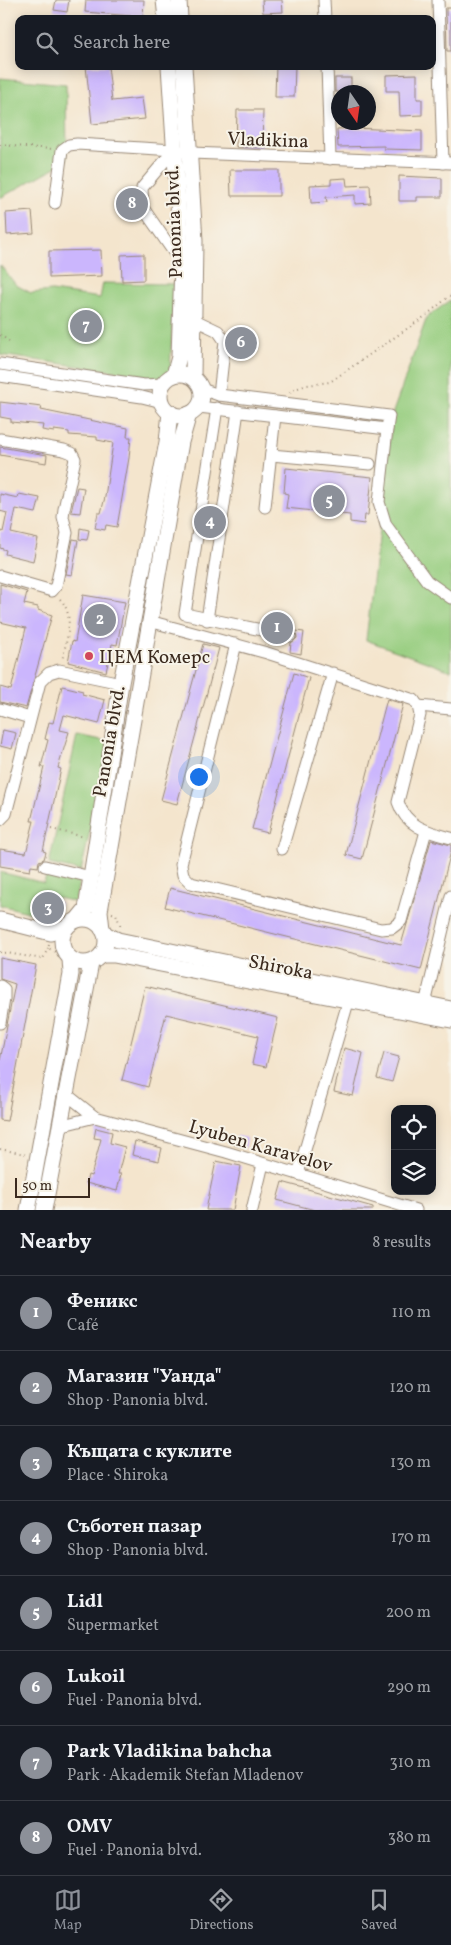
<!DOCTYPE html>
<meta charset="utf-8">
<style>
:root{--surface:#171b24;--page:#242831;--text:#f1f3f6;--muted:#9ea1a6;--line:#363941;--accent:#8c9099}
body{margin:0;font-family:Vollkorn,serif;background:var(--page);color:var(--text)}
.controls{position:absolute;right:15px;bottom:15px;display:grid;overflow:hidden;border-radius:10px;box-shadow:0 2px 12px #0003}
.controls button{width:45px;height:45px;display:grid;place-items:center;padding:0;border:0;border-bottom:1px solid var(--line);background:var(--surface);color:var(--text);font:25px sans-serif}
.compass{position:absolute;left:331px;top:85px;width:45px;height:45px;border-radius:50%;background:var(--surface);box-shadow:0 2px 12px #0003;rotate:167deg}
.scale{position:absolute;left:15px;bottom:12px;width:75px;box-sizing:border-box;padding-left:5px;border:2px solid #3b2a1e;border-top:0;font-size:14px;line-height:18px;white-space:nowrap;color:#3b2a1e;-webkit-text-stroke:4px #f7f3e8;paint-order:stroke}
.you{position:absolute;left:198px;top:776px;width:18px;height:18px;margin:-12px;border:4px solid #fff;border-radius:50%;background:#1a73e8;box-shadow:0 0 0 8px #1a73e833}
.badge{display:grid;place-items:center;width:32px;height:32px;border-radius:50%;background:var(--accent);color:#fff;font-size:16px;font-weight:700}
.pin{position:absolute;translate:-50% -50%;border:2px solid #fff;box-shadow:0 1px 5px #0006}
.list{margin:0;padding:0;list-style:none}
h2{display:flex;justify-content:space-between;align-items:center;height:65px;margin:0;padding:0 20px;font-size:21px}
h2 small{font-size:16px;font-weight:400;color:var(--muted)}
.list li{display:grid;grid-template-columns:32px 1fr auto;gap:15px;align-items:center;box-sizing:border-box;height:75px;padding:0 20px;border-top:1px solid var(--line)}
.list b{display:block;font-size:19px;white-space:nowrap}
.list p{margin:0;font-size:16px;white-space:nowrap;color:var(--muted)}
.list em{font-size:16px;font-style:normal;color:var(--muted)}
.icon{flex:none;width:28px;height:28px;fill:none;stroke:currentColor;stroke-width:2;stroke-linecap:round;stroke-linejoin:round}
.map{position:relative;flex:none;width:451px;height:1210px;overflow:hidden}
.search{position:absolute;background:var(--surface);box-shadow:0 2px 12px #0003;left:15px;right:15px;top:15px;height:55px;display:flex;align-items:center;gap:12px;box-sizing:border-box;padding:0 18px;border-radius:10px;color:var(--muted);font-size:19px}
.sheet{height:665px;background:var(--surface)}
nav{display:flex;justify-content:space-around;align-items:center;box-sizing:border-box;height:70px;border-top:1px solid var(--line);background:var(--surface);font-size:14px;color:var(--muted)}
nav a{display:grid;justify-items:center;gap:2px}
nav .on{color:var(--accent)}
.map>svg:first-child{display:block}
.green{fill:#96cd7f;stroke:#687c4e}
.building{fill:#cbb6fd}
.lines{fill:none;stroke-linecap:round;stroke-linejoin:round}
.minor-casing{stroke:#988876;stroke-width:13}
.major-casing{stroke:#988876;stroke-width:17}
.path{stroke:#988876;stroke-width:2;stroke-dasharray:1 4;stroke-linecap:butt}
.minor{stroke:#fff;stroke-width:11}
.major{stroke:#fff;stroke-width:15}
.poi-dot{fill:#d1495b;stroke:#f7f3e8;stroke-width:2}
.labels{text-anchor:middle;stroke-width:4;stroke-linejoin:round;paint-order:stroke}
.street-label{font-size:19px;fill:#3b2a1e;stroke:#f7f3e8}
.poi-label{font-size:19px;fill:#3b2a1e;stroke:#f7f3e8;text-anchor:start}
</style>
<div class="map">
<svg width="451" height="1210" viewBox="0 0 451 1210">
<rect width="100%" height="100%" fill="#f7f3e8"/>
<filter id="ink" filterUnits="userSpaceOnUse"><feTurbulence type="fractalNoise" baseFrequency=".02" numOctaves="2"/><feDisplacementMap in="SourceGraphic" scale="10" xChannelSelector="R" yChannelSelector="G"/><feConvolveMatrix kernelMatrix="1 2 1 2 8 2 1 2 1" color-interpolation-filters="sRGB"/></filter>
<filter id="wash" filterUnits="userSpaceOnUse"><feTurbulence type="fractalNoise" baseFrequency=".0096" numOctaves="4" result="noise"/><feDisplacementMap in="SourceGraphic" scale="20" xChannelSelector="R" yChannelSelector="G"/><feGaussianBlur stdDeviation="1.12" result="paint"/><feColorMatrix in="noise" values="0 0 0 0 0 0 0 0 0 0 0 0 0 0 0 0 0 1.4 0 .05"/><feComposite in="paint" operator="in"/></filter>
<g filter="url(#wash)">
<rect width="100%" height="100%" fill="#f4e5cd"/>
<!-- green -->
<g class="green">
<path d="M0,78L66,84L67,161L0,198Z"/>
<path d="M0,265L16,285L31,293L52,291L100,298L103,283L174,284L170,373L162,378L0,355Z"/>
<path d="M451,300V671L366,640L393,412L427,317Z"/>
<path d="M77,735L110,742L81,871L49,864Z"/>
<path d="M48,870L80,877L75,902L37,893L32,913L0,905V872L44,883Z"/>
</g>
<g id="blocks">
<!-- building -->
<g class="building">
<path d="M56,0H69L67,12L54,10Z"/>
<path d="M86,0H144L143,17L85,12Z"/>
<path d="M262,0H282L283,12L263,13Z"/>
<path d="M446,8H451V51H447Z"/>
<path d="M86,66H108L112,101L142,98L145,119L92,124Z"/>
<path d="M276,66H295L294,97H275Z"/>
<path d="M417,74V99H422V115L400,116L399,91H386V75Z"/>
<rect x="335" y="78" width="16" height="14"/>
<path d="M237,110H263L262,148L236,147Z"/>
<path d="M353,128L422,131V150L384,149V146L338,147L337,129Z"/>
<path d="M230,170H279V196H231Z"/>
<path d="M399,176L442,178V197H417V201H399Z"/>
<path d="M346,178L347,186L370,185L371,203L355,204V195L326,197L327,202L311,203L310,185L331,184V179Z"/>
<path d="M32,211L34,233L7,235L6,213Z"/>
<path d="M101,250L102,276L49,278V251Z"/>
<path d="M144,254V280L122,281L121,255Z"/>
<path d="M0,402L42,407L41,410L128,428L127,437H131L129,458L117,527L106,525L105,530L95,528L98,513H101L105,497L113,443L97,440V437L69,435V432L54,430V432L42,430L43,425L11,422V419L0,417Z"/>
<path d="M0,447L47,455L46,463L0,455Z"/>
<path d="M286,468L372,477L368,515H365L364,524L350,522V515L286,508L288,494L284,493Z"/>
<path d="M77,487L84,488L80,513L71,512Z"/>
<path d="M0,494L18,498L19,494L40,498L36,513L16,509L11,533L38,539L33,561L5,554L6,550L0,548V531L3,532L7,513L0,511Z"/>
<path d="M80,528L89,530L87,540L79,539Z"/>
<path d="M73,539L78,540L72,575L66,574Z"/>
<path d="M0,584L27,592L24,604L38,607V610L52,615L26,708L0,702V687L11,690L26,628L0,622Z"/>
<path d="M83,595L125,602L117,645L112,644L106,672L68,662L72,641L75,642Z"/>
<path d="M296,631L304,632L301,654L290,652L291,643L297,638Z"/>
<path d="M203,644L219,648L177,804L161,800Z"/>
<path d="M294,673L309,678L268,833L252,829Z"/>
<path d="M62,686L83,691L82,694L105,700L99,724L64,715L60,730L69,732L58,768L61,769L43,851L46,852L44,859L39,861L38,867L31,866L30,871L0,866V849L26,853L34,821H31L44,767H41L48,740L45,739L49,722L53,723Z"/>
<path d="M387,699L403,704L362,859L346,855Z"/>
<path d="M3,730L16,733L12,749L0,746Z"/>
<path d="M431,840L451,845V851L421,970L165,907L170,888L401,945Z"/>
<path d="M40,898L60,902L56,918L37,914Z"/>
<path d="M0,958L36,965L7,1121L0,1120V1061L15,984L0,979Z"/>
<path d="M145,986L278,1018L266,1067L252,1064L258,1036L166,1014L148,1087L122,1080Z"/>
<path d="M344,1048L363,1053L353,1096L334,1092Z"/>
<path d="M384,1053L399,1057L392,1082L377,1078Z"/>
<path d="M96,1128L112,1132L110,1143L125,1147L118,1174H121L117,1191L86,1183L88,1175L91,1176L101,1139L94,1138Z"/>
<path d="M237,1136L247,1138L245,1148L234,1145Z"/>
<path d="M135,1141L162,1148L159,1161L132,1155Z"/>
<path d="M216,1161L241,1166L233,1210H206Z"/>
<path d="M282,1182L373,1207V1210H315L277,1200Z"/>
</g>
</g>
</g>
<g filter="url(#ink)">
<use href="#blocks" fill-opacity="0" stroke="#988876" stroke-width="1"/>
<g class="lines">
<!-- minor casing -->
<g class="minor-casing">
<g id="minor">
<path d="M324,0L325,19"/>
<path d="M438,0L443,163"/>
<path d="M327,66L330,159"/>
<path d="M174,150L142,188L143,208L182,264"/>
<path d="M55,203L62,150L69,145L77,144L174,150L191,153L451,163"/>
<path d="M195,320L218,331L225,341L219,395"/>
<path d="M0,364L144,385L163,384"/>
<path d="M0,376L142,397L162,402"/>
<path d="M199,407L387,429L389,416L219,395L201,389"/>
<path d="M217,408L185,614L290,636"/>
<path d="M387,429L379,502L386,525L427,581L451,598"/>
<path d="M0,439L64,450L72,453L75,459L64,509L63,517L67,533L56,586L52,591L0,576"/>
<path d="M271,455L370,464"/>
<path d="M265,507L275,416"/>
<path d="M207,620L238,411"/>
<path d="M149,621L267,653L414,700L418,706L420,715L398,802C406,827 428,832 451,838"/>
<path d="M236,644L181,864L183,875L191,883L381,929L392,928L401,921L426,831"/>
<path d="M418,706L451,709"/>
<path d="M0,709L30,718"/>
<path d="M0,820L6,814L40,682L49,673L59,670L121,683"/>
<path d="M282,849L333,673"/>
<path d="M45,866L91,877"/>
<path d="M0,986L4,989V999L0,1023"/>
<path d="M425,1004L451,896"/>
<path d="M65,1093L95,1117L226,1152L416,1210"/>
<path d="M59,1126L95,1117"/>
<path d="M298,1174L351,992"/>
<path d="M252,1210L263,1164"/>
</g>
</g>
<!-- major casing -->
<g class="major-casing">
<g id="major">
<path d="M164,0L166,19"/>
<path d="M179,0L180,19"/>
<path d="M169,66L182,264L179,357L174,375"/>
<path d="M184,66L195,241L193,377"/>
<circle cx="181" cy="395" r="21"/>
<circle cx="84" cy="941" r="22"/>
<path d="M0,920L51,933L66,928"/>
<path d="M77,920L86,909L121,683L167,442L170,412"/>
<path d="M102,929L100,911L181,442L189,414"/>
<path d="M105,934L118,940L451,1009"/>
<path d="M102,955H114L451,1020"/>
<path d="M28,1210L71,974L70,959"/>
<path d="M44,1210L91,963"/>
</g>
</g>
<!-- path -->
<g class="path">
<path d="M0,145L53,149"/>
<path d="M0,335L9,341"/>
<path d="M290,393L292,390L307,385L330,382L424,317L451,295"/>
<path d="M60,599C76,616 66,640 62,661"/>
<path d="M51,829L85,837"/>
<path d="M112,913L116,914L121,927"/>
<path d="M49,945L48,948L60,954"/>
<path d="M0,952L43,959L48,948"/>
<path d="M0,1149L25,1154"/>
</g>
<!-- minor -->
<use href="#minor" class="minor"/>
<!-- major -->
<use href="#major" class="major"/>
</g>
</g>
<!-- markers -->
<circle class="poi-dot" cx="89" cy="656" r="5"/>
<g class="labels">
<!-- street labels -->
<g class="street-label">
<text transform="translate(268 139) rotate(2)" y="7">Vladikina</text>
<text transform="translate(173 222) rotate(-92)" y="7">Panonia blvd.</text>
<text transform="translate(108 741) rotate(-80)" y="7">Panonia blvd.</text>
<text transform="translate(281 966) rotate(11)" y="7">Shiroka</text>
<text transform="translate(261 1145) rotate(16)" y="7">Lyuben Karavelov</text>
</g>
<!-- poi labels -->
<g class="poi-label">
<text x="99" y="663">ЦЕМ Комерс</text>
</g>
</g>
</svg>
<div class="controls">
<button><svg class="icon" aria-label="locate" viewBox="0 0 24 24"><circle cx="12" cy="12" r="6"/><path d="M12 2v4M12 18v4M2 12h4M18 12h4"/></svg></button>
<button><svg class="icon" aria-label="layers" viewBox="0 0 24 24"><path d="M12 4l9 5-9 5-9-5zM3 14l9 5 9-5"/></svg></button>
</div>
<svg class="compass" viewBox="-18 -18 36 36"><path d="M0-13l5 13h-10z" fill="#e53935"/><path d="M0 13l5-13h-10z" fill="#9ea1a6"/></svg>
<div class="scale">50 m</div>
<div class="you"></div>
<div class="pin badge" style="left:277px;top:628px">1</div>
<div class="pin badge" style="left:100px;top:620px">2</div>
<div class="pin badge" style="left:48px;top:908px">3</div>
<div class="pin badge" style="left:210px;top:522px">4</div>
<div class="pin badge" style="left:329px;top:501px">5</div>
<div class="pin badge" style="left:241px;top:343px">6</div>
<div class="pin badge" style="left:86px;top:326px">7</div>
<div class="pin badge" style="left:132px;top:204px">8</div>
<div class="search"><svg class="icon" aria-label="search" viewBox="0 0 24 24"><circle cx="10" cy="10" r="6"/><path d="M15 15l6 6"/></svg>Search here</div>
</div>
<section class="sheet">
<h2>Nearby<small>8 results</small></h2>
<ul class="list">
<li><span class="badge">1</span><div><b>Феникс</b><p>Café</p></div><em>110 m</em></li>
<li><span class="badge">2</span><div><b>Магазин &quot;Уанда&quot;</b><p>Shop · Panonia blvd.</p></div><em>120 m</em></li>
<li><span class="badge">3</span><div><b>Къщата с куклите</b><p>Place · Shiroka</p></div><em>130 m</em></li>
<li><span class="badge">4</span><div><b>Съботен пазар</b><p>Shop · Panonia blvd.</p></div><em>170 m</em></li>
<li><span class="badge">5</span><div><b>Lidl</b><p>Supermarket</p></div><em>200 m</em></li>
<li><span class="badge">6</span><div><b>Lukoil</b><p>Fuel · Panonia blvd.</p></div><em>290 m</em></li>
<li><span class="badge">7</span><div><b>Park Vladikina bahcha</b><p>Park · Akademik Stefan Mladenov</p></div><em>310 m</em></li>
<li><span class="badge">8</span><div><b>OMV</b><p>Fuel · Panonia blvd.</p></div><em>380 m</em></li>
</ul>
</section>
<nav>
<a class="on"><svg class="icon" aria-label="map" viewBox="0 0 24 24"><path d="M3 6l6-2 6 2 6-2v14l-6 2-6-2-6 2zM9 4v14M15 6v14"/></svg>Map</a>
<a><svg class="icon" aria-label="directions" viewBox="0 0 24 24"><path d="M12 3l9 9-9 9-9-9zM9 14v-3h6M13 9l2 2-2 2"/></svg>Directions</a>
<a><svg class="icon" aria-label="saved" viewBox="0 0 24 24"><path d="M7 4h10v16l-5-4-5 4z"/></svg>Saved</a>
</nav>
